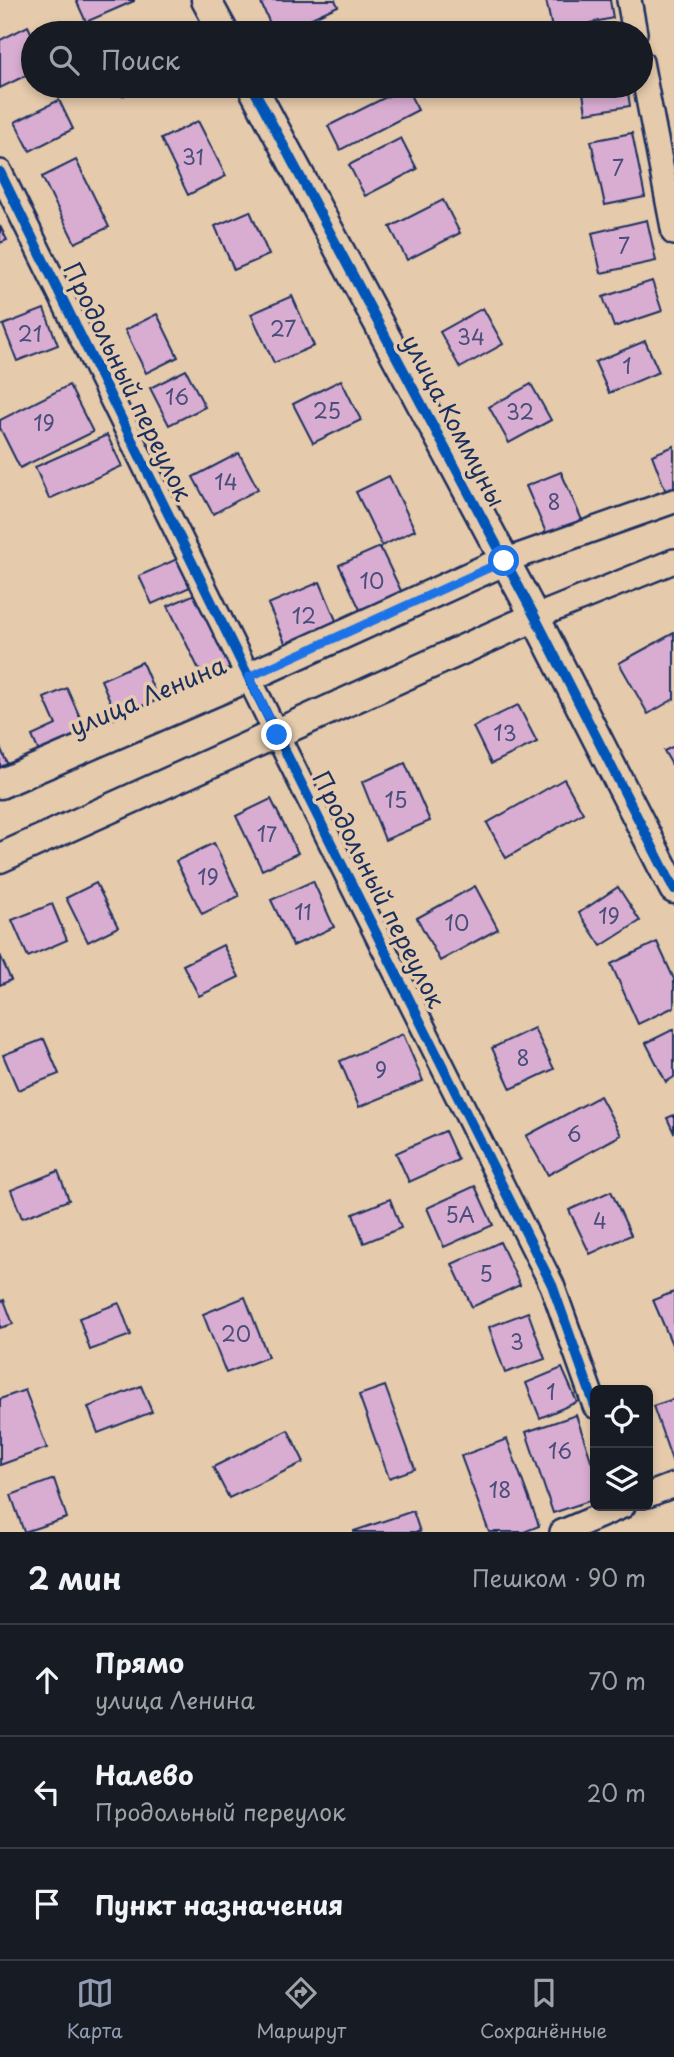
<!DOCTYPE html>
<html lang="ru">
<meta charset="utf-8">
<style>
:root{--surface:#171b24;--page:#242831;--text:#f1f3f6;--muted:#9ea1a6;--line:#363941;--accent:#919bb2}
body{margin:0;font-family:"Playpen Sans",sans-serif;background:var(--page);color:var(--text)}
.controls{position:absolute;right:21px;bottom:21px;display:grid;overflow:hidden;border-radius:10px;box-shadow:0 4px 10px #0003}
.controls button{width:63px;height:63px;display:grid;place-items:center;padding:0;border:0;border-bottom:2px solid var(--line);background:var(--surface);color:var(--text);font:35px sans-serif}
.stop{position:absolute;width:21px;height:21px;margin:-16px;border:5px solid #1a73e8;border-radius:50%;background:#fff}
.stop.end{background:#1a73e8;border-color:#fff;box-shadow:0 2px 7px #0008}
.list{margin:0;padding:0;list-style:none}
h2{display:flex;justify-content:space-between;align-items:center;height:91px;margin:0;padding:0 28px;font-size:30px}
h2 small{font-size:23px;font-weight:400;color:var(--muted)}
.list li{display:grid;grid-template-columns:46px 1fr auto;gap:21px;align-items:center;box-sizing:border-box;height:112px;padding:0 28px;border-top:2px solid var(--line)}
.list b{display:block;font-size:26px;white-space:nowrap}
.list p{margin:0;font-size:23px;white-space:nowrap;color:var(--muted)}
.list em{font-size:23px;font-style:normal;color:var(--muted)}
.icon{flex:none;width:38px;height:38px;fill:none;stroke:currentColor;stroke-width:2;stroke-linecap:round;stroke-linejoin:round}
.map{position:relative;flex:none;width:674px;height:1532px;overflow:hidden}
.search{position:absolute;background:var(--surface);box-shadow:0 4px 10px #0003;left:21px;right:21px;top:21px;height:77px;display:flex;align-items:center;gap:18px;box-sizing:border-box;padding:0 24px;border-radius:38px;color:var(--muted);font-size:26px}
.sheet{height:427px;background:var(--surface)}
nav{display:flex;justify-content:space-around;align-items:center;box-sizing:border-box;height:98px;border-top:2px solid var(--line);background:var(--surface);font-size:19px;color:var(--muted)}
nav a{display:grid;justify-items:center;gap:4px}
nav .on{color:var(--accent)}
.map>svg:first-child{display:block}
.building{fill:#d9add2;stroke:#1b2f5e;stroke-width:2}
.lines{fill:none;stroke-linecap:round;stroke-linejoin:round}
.minor-casing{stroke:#1b2f5e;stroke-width:28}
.tertiary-casing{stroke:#1b2f5e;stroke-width:33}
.minor{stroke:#e5caac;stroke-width:23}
.tertiary{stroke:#e5caac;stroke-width:28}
.cycleway-casing{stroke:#e5caac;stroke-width:15}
.cycleway{stroke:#0057b8;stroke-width:10}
.route{stroke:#1a73e8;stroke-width:9}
.labels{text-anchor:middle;stroke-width:7;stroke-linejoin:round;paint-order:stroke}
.number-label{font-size:21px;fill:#4a4e7b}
.street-label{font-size:24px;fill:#1b2f5e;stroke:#e5caac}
</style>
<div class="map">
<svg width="674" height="1532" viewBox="0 0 674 1532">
<rect width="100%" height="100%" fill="#e5caac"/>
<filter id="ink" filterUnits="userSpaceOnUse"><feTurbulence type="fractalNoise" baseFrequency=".0143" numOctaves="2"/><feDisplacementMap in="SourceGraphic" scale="14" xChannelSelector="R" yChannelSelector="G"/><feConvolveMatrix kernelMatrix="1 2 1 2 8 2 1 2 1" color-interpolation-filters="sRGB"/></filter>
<g filter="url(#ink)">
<!-- building -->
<g class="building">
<path d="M76,0H134V1L86,22Z"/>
<path d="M268,0H335L338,6L279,33H274L261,3Z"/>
<path d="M546,0H610L613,18L590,23L592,33H553Z"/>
<path d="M341,23L345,33H319Z"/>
<path d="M28,26L33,37V72L0,88V40Z"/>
<path d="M118,86H146L122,96Z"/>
<path d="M582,86H627L630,106L586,113Z"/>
<path d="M406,87L418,110L340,150L328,126Z"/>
<path d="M59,100L73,129L30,151L15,122Z"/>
<path d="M198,121L226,176L188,195L161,139Z"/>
<path d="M632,133L645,197L605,205L591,141Z"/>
<path d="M401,138L417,169L365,196L349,165Z"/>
<path d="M76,160L109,227L75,243L42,177Z"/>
<path d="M443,200L460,233L407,260L390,227Z"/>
<path d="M250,211L269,255L234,270L215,226Z"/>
<path d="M647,220L656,261L601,273L592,233Z"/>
<path d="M0,226L7,240L0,243Z"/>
<path d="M652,281L662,311L614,327L603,297Z"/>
<path d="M292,296L314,346L274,363L251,314Z"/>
<path d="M483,308L503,344L460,368L440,332Z"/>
<path d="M44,309L58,345L17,361L3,325Z"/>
<path d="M157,314L178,357L146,373L125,330Z"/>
<path d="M645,341L659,372L609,393L595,362Z"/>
<path d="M186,370L205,407L169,425L150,388Z"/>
<path d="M341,380L361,420L313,443L293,404Z"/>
<path d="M531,384L551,420L509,443L489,407Z"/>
<path d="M69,385L93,432L20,468L0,428V420Z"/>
<path d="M107,435L122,466L49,499L35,467Z"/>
<path d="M674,446V489L666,492L652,455Z"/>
<path d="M239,453L258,489L213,514L193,477Z"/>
<path d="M561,472L582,520L547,535L526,486Z"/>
<path d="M389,476L415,530L382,546L356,492Z"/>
<path d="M380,547L405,599L364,618L339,565Z"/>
<path d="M177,559L190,587L152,604L139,576Z"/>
<path d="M320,582L340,630L289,652L268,604Z"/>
<path d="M197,593L233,668L205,682L168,606Z"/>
<path d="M674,633V699L648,714L619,663Z"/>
<path d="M142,662L161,707L120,724L101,680Z"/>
<path d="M67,688L89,738L42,759L32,736L56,725L44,698Z"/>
<path d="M518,705L537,742L491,764L473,727Z"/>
<path d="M674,746V768L664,751Z"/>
<path d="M0,747L10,770L0,774Z"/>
<path d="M405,763L430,821L385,840L362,782Z"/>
<path d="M564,779L583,813L506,858L487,823Z"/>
<path d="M271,799L298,853L262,870L236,816Z"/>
<path d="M214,843L239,896L202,914L176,861Z"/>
<path d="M313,881L334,927L293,946L271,900Z"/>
<path d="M96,883L118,927L88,942L66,898Z"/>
<path d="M475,886L498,929L440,961L417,918Z"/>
<path d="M618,887L640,921L601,946L579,913Z"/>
<path d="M52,904L67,940L28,957L12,920Z"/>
<path d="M657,942L674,979V1007L638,1024L611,964Z"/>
<path d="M223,945L239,977L199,996L183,965Z"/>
<path d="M0,955L11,980L0,985Z"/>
<path d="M534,1028L554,1069L511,1089L492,1048Z"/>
<path d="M674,1029V1077L666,1082L646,1043Z"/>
<path d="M403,1034L423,1081L359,1107L340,1061Z"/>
<path d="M44,1039L59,1074L18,1090L3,1055Z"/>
<path d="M600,1096L621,1135L548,1175L526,1136Z"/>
<path d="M674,1115V1133L667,1118Z"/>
<path d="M445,1131L458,1160L409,1182L396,1153Z"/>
<path d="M58,1171L69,1200L22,1218L11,1190Z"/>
<path d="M475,1186L493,1225L444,1247L427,1208Z"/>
<path d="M611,1191L631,1235L590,1254L569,1210Z"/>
<path d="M390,1199L401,1228L364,1243L353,1214Z"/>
<path d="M500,1242L520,1285L472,1307L452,1264Z"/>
<path d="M674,1292V1349L653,1300Z"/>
<path d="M245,1297L268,1357L226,1373L203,1314Z"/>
<path d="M4,1300L13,1324L0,1328V1302Z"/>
<path d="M119,1303L131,1335L90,1350L79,1318Z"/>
<path d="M528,1312L545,1359L505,1373L489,1327Z"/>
<path d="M562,1368L577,1402L540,1418L526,1383Z"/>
<path d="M141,1386L152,1412L98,1433L88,1407Z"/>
<path d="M385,1386L415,1469L389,1478L359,1395Z"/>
<path d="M25,1390L47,1448L0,1465V1399Z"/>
<path d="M674,1399V1466L653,1406Z"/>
<path d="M576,1415L595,1472V1499L553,1513L526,1432Z"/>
<path d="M288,1430L304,1462L229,1498L213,1467Z"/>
<path d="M507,1439L539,1526L524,1532H489L461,1456Z"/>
<path d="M54,1479L67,1518L24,1532L11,1495Z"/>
<path d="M413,1511L420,1532H354V1531Z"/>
</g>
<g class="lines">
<!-- minor casing -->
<g class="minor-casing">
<g id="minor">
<path d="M629,0L635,33"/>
<path d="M641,62L674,233"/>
<path d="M0,172L277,735L552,1285L595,1406"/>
<path d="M504,561L674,501"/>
<path d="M535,617L674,561"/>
<path d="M648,1495L674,1485"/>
<path d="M562,1532L623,1506"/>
</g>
</g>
<!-- tertiary casing -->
<g class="tertiary-casing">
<g id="tertiary">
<path d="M206,0L224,33"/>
<path d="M252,86L535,617L674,889"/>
<path d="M0,784L249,677L504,561"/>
<path d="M0,858L535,617"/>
</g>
</g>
<!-- minor -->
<use href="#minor" class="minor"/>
<!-- tertiary -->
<use href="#tertiary" class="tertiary"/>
<!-- cycleway casing -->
<g class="cycleway-casing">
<g id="cycleway">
<path d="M252,86L535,617L674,889"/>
<path d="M0,172L277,735L552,1285L595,1406"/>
</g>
</g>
<!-- cycleway -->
<use href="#cycleway" class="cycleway"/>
</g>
</g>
<g class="lines" filter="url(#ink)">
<!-- route -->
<path class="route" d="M277,735L249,677L504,561"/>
</g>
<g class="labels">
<!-- number labels -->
<g class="number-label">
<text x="193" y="165">31</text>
<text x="618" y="176">7</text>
<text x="624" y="254">7</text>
<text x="283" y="337">27</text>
<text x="30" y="342">21</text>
<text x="471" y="345">34</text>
<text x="627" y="374">1</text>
<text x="177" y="405">16</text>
<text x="327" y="419">25</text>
<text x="520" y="420">32</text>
<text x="44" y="431">19</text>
<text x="226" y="490">14</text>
<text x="554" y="510">8</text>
<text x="372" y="589">10</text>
<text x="304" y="624">12</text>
<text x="505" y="741">13</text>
<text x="396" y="808">15</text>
<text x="267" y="842">17</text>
<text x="208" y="885">19</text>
<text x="303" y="920">11</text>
<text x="609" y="924">19</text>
<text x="457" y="931">10</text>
<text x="523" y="1066">8</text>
<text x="381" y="1078">9</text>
<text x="574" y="1142">6</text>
<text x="460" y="1223">5А</text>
<text x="600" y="1229">4</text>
<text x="486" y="1282">5</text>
<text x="236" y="1342">20</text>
<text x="517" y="1350">3</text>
<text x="551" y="1400">1</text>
<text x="560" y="1459">16</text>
<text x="500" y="1498">18</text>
</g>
<!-- street labels -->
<g class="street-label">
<text transform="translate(127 382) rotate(64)" y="8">Продольный переулок</text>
<text transform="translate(453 421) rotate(62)" y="8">улица Коммуны</text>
<text transform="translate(148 697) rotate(-23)" y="8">улица Ленина</text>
<text transform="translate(378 890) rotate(63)" y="8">Продольный переулок</text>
</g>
</g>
</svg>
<div class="controls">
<button><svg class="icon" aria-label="locate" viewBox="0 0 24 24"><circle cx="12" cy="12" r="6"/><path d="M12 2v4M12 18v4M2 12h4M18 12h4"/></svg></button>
<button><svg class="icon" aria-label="layers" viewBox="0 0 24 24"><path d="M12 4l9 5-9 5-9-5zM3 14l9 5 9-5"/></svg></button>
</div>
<div class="stop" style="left:504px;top:561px"></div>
<div class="stop end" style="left:277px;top:735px"></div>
<div class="search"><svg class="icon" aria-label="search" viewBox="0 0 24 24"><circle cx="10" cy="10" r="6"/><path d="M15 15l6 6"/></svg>Поиск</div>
</div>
<section class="sheet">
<h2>2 мин<small>Пешком · 90 m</small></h2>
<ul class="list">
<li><svg class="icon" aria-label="ahead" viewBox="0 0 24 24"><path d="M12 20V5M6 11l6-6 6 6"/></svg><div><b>Прямо</b><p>улица Ленина</p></div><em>70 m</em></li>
<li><svg class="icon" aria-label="left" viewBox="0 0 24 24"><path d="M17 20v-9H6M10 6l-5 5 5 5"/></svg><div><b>Налево</b><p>Продольный переулок</p></div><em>20 m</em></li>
<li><svg class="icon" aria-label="arrive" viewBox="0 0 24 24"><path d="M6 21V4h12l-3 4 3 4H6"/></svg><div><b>Пункт назначения</b></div></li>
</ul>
</section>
<nav>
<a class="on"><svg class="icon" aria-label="map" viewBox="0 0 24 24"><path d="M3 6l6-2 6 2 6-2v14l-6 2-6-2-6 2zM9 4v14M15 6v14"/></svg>Карта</a>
<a><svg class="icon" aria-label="directions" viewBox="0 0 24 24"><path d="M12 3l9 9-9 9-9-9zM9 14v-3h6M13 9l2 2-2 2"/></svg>Маршрут</a>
<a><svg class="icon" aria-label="saved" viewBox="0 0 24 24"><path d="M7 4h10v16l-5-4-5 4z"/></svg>Сохранённые</a>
</nav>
